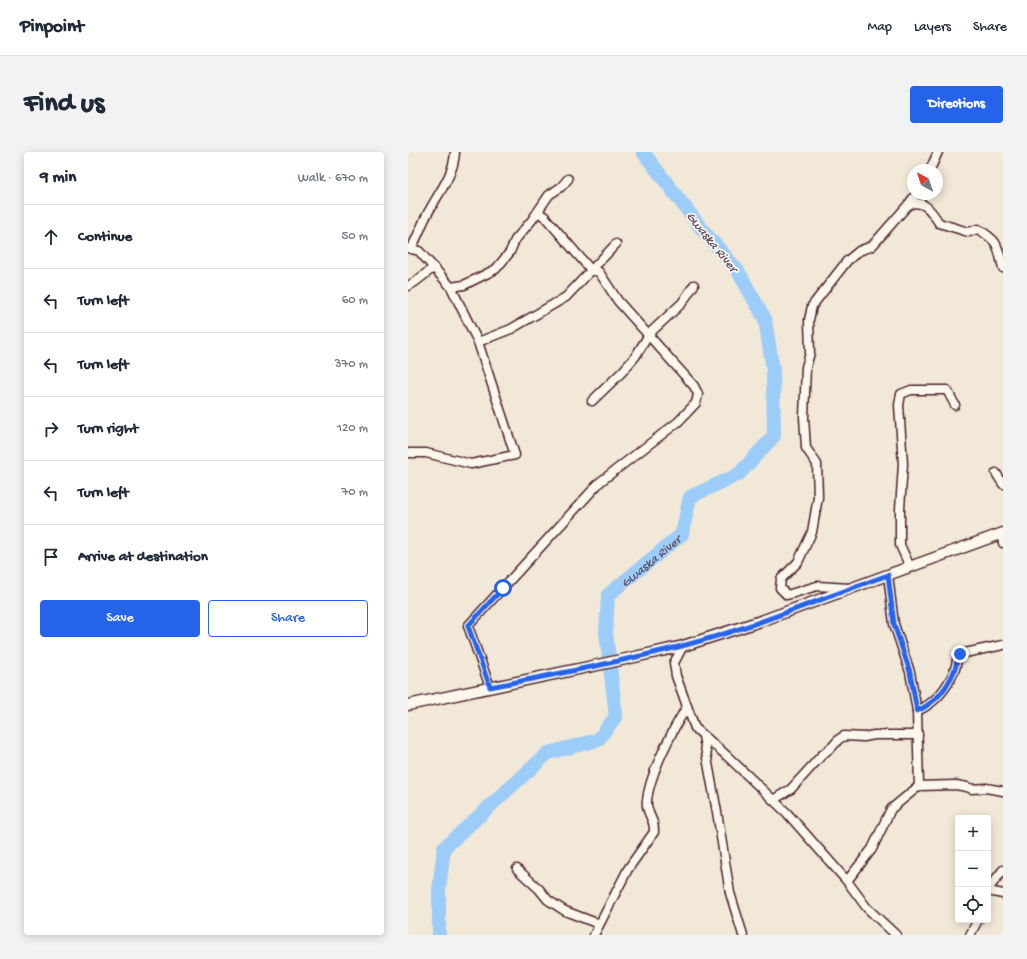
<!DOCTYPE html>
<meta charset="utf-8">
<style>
:root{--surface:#fff;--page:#f2f2f3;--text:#1f2937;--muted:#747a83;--line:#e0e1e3;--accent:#2563eb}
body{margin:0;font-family:"Gochi Hand",sans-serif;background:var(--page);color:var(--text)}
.controls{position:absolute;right:12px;bottom:12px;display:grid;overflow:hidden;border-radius:4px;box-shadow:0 2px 10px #0003}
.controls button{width:36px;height:36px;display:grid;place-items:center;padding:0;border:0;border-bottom:1px solid var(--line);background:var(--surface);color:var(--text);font:20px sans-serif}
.compass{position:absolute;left:499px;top:12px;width:36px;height:36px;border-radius:50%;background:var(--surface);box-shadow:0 2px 10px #0003;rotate:320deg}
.stop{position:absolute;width:12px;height:12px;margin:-9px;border:3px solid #2563eb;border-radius:50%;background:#fff}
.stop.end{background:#2563eb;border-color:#fff;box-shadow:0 1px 4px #0008}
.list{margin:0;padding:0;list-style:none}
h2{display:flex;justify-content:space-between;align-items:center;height:52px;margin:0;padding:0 16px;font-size:17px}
h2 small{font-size:13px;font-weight:400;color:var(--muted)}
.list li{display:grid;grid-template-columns:26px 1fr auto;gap:12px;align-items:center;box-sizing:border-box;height:64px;padding:0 16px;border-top:1px solid var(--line)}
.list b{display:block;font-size:15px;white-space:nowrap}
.list em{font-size:13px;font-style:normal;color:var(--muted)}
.actions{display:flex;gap:8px;padding:12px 16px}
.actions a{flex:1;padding:9px 0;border:1px solid var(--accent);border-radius:4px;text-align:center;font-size:14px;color:var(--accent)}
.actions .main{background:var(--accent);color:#fff}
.icon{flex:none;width:22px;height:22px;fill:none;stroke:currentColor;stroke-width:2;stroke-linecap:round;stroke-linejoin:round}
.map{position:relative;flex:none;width:595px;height:783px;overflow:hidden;border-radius:4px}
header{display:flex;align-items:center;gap:24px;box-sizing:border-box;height:56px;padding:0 20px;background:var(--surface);border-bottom:1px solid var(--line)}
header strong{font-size:19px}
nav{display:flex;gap:22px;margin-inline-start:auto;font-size:14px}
.intro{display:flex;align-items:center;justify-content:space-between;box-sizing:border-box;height:96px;padding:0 24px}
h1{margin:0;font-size:28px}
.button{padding:10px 18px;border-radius:4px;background:var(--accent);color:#fff;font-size:14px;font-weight:700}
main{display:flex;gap:24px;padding:0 24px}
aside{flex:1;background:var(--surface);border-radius:4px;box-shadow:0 2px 10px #0003}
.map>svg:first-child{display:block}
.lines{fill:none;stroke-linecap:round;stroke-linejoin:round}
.river{stroke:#9cccf8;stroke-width:14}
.minor-casing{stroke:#4a1f2b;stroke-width:11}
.major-casing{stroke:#4a1f2b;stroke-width:13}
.minor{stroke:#fbf7ec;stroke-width:8}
.major{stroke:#fbf7ec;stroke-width:10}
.route{stroke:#2563eb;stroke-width:5}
.labels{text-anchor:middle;stroke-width:3.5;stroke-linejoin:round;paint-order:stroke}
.water-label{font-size:13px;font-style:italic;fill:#635368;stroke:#fbf7ec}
</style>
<header>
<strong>Pinpoint</strong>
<nav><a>Map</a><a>Layers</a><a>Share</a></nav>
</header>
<div class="intro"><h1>Find us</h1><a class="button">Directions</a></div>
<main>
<aside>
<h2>9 min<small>Walk · 670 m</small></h2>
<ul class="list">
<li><svg class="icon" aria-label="ahead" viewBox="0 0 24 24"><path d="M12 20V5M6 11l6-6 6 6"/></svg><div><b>Continue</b></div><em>50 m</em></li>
<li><svg class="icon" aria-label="left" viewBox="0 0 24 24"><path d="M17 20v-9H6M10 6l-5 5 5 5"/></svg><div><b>Turn left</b></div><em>60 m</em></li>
<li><svg class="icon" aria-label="left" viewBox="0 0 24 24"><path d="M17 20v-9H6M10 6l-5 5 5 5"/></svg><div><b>Turn left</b></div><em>370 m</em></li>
<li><svg class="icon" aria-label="right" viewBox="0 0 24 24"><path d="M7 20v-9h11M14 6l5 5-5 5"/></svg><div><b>Turn right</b></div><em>120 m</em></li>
<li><svg class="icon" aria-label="left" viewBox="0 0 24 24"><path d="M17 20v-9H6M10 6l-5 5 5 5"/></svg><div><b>Turn left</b></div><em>70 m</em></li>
<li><svg class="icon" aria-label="arrive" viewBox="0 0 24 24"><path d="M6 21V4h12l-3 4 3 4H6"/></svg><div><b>Arrive at destination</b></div></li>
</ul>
<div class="actions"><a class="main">Save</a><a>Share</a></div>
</aside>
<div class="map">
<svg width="595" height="783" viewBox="0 0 595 783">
<rect width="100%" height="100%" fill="#f2e8d7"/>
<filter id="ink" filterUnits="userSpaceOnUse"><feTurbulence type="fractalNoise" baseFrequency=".025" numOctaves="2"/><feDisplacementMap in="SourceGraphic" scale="8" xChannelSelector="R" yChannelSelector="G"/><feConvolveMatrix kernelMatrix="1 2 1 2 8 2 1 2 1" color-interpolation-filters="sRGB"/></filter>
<g filter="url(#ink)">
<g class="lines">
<!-- river -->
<path class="river" id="s1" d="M31,783V738L36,696L140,601L190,588L208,564L198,481L200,443L274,382L282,345L331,322L366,284L365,218L357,167L330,119L293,76L235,0"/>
<!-- minor casing -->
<g class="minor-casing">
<g id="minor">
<path d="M522,18L530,0"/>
<path d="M500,53C516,46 524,60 531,71L557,79L561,80L570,77C591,90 589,92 595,116"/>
<path d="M0,96L11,99L43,135L70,190L107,303L63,312L18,301H0"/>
<path d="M3,97C8,88 11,80 15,71C25,47 46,26 47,0"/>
<path d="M0,134L7,130L25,116"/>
<path d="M43,135L56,133L88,117L102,100L107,88L124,68L141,43L153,35L160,27"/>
<path d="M70,190L103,177L158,145L208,92"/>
<path d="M184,249L214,220L227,205L242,181L274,151L286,133"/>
<path d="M588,321L595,332"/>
<path d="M593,382L595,391"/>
<path d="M502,415L492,393V357L495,312L491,253L493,242L503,238H539L547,253"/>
<path d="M442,436L409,434L379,443L372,436L373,427L390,410L404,380L410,345L409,312L398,296L396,265L398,215L402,201L401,168L404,154L439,109L451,99L464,94L500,53L508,42"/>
<path d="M275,494L266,511L268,524L287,576L318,603L379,661L439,729L459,756L488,783"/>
<path d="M82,535L60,474L192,330L270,270L288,251L290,242L286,234L210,149L191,120L183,118L137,65L130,60"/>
<path d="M509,559C527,551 540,535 547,517C549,511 548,507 552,502L595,493"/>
<path d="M295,584L309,660L322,741L335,783"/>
<path d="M511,634L548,633L559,635L564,637L578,636L595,639"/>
<path d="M365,648L383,637L414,603L425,594L431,587L436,584L456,585L466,583H510"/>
<path d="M109,717L131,737L140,748L157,759L191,772"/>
<path d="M439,729L464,697L483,657L511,634L509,559L502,520L486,472L480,423"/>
<path d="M580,737L595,718"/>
<path d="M580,739L595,742"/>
<path d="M186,783L220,717L246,680C246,676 246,672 244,668C241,661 238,656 239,648C242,621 265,577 279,554"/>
<path d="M562,783L570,768"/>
</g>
</g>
<!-- major casing -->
<g class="major-casing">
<path id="major" d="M0,553L218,507L275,494L353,469L595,381"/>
</g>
<!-- minor -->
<use href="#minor" class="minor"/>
<!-- major -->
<use href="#major" class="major"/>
</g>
</g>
<g class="lines" filter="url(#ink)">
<!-- route -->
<path class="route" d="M95,436L60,474L82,535C146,523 211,510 274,494C344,476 412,447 480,423L486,472L502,520L509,559C527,551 540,535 547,517C549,511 548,507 552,502"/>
</g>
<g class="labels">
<!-- water labels -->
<g class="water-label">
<text transform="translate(305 89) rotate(51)" y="5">Gwaska River</text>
<text dy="5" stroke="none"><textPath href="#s1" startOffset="486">Gwaska River</textPath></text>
</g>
</g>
</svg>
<div class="controls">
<button>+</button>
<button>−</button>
<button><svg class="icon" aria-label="locate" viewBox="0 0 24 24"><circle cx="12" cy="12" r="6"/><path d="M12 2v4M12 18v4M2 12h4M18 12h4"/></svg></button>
</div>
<svg class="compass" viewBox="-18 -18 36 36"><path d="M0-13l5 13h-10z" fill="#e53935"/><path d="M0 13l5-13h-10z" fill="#747a83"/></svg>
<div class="stop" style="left:95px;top:436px"></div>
<div class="stop end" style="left:552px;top:502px"></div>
</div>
</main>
